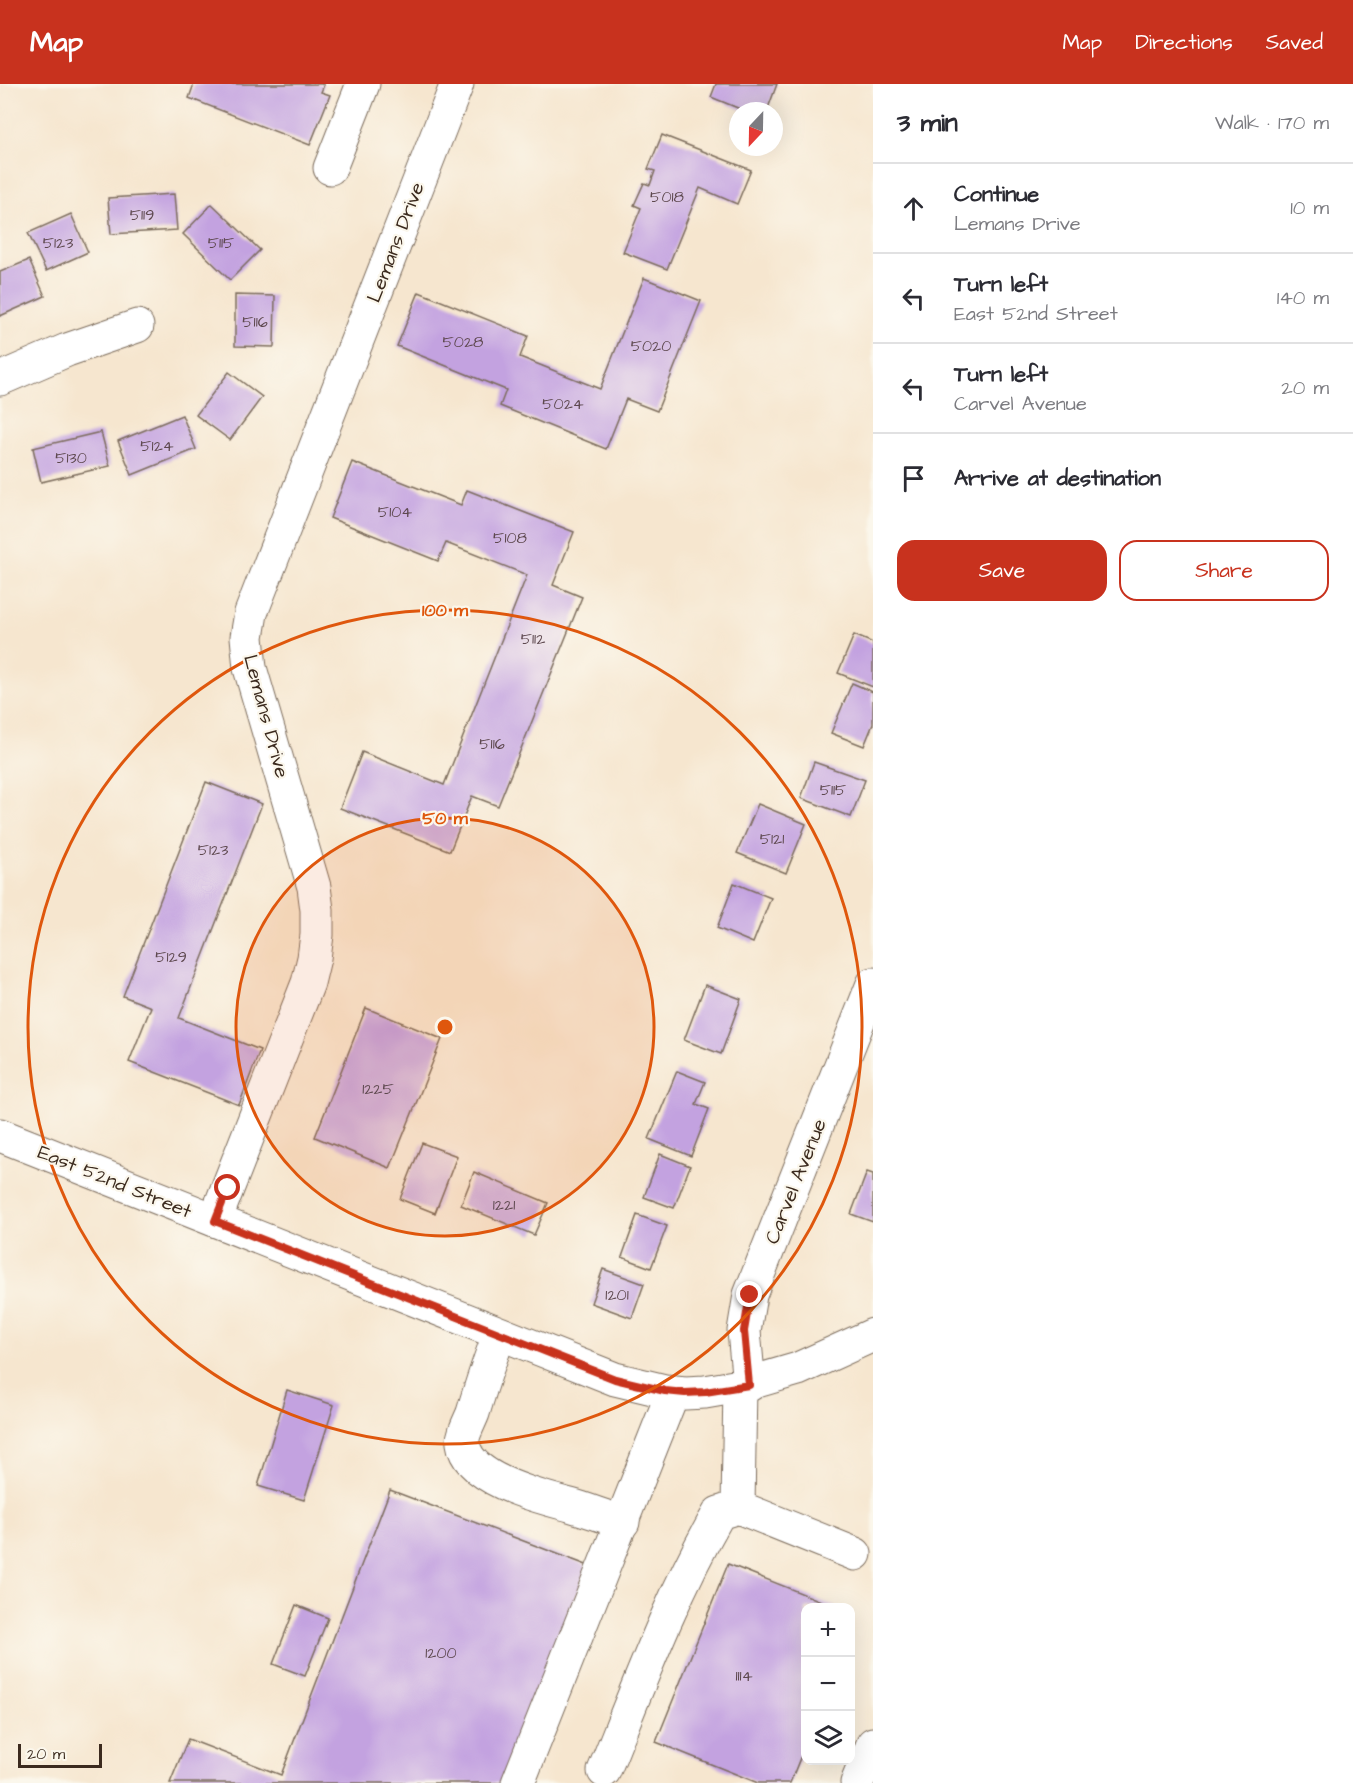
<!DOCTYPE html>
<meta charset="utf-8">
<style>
:root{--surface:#fff;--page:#f7f7f7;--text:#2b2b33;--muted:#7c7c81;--line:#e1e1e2;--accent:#c8321e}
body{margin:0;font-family:"Architects Daughter",sans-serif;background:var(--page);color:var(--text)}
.controls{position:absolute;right:18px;bottom:18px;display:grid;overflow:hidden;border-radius:12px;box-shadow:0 6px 24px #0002}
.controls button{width:54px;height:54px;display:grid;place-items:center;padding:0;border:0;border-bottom:2px solid var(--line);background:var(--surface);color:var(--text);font:30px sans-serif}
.compass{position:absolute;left:729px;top:18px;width:54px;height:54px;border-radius:50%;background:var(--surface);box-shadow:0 6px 24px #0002;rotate:202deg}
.scale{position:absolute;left:18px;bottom:15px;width:84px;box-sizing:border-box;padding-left:6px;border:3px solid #3b2a1e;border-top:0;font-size:16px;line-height:21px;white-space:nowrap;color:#3b2a1e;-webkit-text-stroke:4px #fbf7ec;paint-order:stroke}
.stop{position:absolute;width:18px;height:18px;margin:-14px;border:4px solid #c8321e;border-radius:50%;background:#fff}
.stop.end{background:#c8321e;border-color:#fff;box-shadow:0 2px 6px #0008}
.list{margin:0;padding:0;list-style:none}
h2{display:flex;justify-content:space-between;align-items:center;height:78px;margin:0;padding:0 24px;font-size:26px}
h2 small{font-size:20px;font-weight:400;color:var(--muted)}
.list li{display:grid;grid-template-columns:39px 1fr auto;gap:18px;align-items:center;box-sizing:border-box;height:90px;padding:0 24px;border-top:2px solid var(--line)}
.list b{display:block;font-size:22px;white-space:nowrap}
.list p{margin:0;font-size:20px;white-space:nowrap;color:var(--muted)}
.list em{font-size:20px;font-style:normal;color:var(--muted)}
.actions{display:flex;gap:12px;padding:18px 24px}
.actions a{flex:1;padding:14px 0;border:2px solid var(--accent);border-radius:18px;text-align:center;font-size:21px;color:var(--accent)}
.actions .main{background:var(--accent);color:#fff}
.icon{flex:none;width:33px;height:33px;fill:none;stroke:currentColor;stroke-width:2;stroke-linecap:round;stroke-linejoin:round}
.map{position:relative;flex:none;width:873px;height:1699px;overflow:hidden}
header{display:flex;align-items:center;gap:36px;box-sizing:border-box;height:84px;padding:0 30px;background:var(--accent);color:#fff}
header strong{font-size:28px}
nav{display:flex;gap:33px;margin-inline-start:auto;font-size:21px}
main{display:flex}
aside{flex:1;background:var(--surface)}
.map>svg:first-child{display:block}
.building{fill:#c3a2e0}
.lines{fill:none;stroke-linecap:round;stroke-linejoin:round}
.minor-casing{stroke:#7c6c5c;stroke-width:35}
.minor{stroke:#fff;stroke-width:33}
.route{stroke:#c8321e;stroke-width:8}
.ring{fill:none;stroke:#df570d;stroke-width:3}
.labels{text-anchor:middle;stroke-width:4.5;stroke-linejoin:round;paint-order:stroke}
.number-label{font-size:16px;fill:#5d484e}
.street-label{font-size:20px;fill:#3b2a1e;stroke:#fbf7ec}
.centre{fill:#df570d;stroke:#fbf7ec;stroke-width:3}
.ring-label{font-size:18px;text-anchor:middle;font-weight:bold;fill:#df570d;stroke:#fbf7ec;stroke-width:4.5;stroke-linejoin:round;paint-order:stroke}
</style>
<header>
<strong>Map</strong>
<nav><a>Map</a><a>Directions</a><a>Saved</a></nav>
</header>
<main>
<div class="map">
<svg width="873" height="1699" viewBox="0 0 873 1699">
<rect width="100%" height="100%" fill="#fbf7ec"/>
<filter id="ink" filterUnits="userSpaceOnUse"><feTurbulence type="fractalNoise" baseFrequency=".0167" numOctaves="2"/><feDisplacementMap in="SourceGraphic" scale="12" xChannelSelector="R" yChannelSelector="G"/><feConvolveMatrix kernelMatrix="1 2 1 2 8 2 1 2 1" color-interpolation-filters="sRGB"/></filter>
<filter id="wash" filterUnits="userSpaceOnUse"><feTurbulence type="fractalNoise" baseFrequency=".008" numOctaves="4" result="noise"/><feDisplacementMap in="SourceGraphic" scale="24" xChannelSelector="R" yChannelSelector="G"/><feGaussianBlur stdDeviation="1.35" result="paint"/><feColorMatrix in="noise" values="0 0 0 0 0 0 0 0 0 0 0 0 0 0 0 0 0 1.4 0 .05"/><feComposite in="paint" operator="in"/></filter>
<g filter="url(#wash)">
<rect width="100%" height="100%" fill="#f6e6cf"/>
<g id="blocks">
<!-- building -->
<g class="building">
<path d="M194,0H321L324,1L321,8L330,11L310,61L189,14Z"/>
<path d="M716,0H777L767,27H745L711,13Z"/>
<path d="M662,51L751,86L737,120L700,104L667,185L623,168L641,124L634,121L644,99L650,101L655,87L648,85Z"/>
<path d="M174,110L177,146L111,150L108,114Z"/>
<path d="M212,120L260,166L230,196L183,150Z"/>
<path d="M71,130L88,168L46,187L28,149Z"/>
<path d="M29,176L45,212L0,232V188Z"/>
<path d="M644,194L701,217L657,327L626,315L606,365L500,322L506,306L397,262L419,208L528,252L520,273L600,305Z"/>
<path d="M235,211L275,212L274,263L235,262Z"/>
<path d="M229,288L262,313L230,356L196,331Z"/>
<path d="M182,331L196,365L132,391L118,357Z"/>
<path d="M101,348L110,382L41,398L33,364Z"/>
<path d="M352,378L461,421L467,406L574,448L553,501L582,513L498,722L472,712L450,767L340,724L362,668L444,701L527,491L446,459L438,477L330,434Z"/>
<path d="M854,551L873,559V603L838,589Z"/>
<path d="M852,599L873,608V640L864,662L831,649Z"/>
<path d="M814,678L865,696L851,733L801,714Z"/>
<path d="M206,698L262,720L179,934L260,966L239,1021L129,978L151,923L123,912Z"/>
<path d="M758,720L806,740L786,789L737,769Z"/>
<path d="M734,799L771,814L753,859L717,844Z"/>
<path d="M705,901L741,915L721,970L684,956Z"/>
<path d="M366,924L442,955L390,1084L315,1053Z"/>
<path d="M677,987L705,998L696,1020L709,1025L691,1072L649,1055Z"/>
<path d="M422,1059L457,1072L435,1129L400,1115Z"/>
<path d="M660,1070L690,1082L674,1124L644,1113Z"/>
<path d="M474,1088L548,1119L534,1151L461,1121Z"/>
<path d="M867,1088L873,1090V1138L851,1130Z"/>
<path d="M637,1131L667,1142L651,1184L622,1173Z"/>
<path d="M603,1185L644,1200L632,1234L591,1219Z"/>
<path d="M287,1306L334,1321L304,1416L258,1402Z"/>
<path d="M390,1406L589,1482L502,1699H170L188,1655L281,1691Z"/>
<path d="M728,1480L836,1523L806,1524V1659L790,1699H758L656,1658Z"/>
<path d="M296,1521L328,1534L305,1592L273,1580Z"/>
</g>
</g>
</g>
<g filter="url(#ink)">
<use href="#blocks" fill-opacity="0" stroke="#7c6c5c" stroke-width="1.5"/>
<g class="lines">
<!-- minor casing -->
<g class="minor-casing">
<g id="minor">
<path d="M330,84L363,0"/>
<path d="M0,295L67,266L137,242"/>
<path d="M0,1051L615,1295L665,1307L685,1309L705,1308L740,1302L798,1285L873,1251"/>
<path d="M215,1136L308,899L314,874L317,851V826L314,803L250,584L247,553L251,529L457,0"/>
<path d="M500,1250C489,1276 481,1302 473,1329C470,1337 462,1351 463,1359C468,1396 540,1413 570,1421C588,1426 605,1433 623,1438"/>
<path d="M749,1301L744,1247L750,1211L873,900"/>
<path d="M738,1423L855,1470"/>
<path d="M604,1687C639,1600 672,1511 719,1429L738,1423L740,1302"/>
<path d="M518,1699L673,1308"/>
<path d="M857,1699L873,1660"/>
</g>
</g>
<!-- minor -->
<use href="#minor" class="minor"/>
</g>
</g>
<g class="lines" filter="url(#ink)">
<!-- route -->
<path class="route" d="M228,1104L215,1137L615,1295L665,1307L685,1309L705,1308L749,1301L744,1247L750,1211"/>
</g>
<!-- distance rings -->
<circle cx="445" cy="943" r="209" fill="#df570d" fill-opacity=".12"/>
<g class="ring">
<circle cx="445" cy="943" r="209"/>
<circle cx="445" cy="943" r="417"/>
</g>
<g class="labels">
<!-- number labels -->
<g class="number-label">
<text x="667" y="118">5018</text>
<text x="142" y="136">5119</text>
<text x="58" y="164">5123</text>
<text x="221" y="164">5115</text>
<text x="255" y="243">5116</text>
<text x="463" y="263">5028</text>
<text x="651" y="267">5020</text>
<text x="563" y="325">5024</text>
<text x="157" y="367">5124</text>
<text x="71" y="379">5130</text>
<text x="395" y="433">5104</text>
<text x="510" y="459">5108</text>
<text x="533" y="560">5112</text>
<text x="492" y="665">5116</text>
<text x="833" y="711">5115</text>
<text x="772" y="760">5121</text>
<text x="213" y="771">5123</text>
<text x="171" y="878">5129</text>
<text x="378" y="1010">1225</text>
<text x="504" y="1126">1221</text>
<text x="617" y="1216">1201</text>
<text x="441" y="1574">1200</text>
<text x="744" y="1597">1114</text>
</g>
<!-- street labels -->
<g class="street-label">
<text transform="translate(395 158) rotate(-69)" y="7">Lemans Drive</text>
<text transform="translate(267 632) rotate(75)" y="7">Lemans Drive</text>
<text transform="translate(115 1097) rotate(22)" y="7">East 52nd Street</text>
<text transform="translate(795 1097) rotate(-68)" y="7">Carvel Avenue</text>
</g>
</g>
<circle cx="445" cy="943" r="9" class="centre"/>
<g class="ring-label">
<text x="445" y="532">100 m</text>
<text x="445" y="740">50 m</text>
</g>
</svg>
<div class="controls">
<button>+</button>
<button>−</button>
<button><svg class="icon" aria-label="layers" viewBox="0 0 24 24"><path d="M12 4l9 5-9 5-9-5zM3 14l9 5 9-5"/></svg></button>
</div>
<svg class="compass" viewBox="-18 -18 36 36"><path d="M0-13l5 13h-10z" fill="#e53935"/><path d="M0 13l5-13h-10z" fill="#7c7c81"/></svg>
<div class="scale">20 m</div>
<div class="stop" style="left:228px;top:1104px"></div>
<div class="stop end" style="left:750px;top:1211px"></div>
</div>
<aside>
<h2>3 min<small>Walk · 170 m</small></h2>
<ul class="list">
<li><svg class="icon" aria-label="ahead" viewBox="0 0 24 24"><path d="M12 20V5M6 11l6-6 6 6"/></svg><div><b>Continue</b><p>Lemans Drive</p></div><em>10 m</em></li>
<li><svg class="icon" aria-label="left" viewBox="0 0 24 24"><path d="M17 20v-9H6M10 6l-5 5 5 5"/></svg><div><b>Turn left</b><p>East 52nd Street</p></div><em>140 m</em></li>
<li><svg class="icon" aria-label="left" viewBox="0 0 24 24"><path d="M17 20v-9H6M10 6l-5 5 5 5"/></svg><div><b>Turn left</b><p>Carvel Avenue</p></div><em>20 m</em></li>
<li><svg class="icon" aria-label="arrive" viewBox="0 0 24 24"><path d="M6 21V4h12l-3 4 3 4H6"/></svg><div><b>Arrive at destination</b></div></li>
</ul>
<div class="actions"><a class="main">Save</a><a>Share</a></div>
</aside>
</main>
